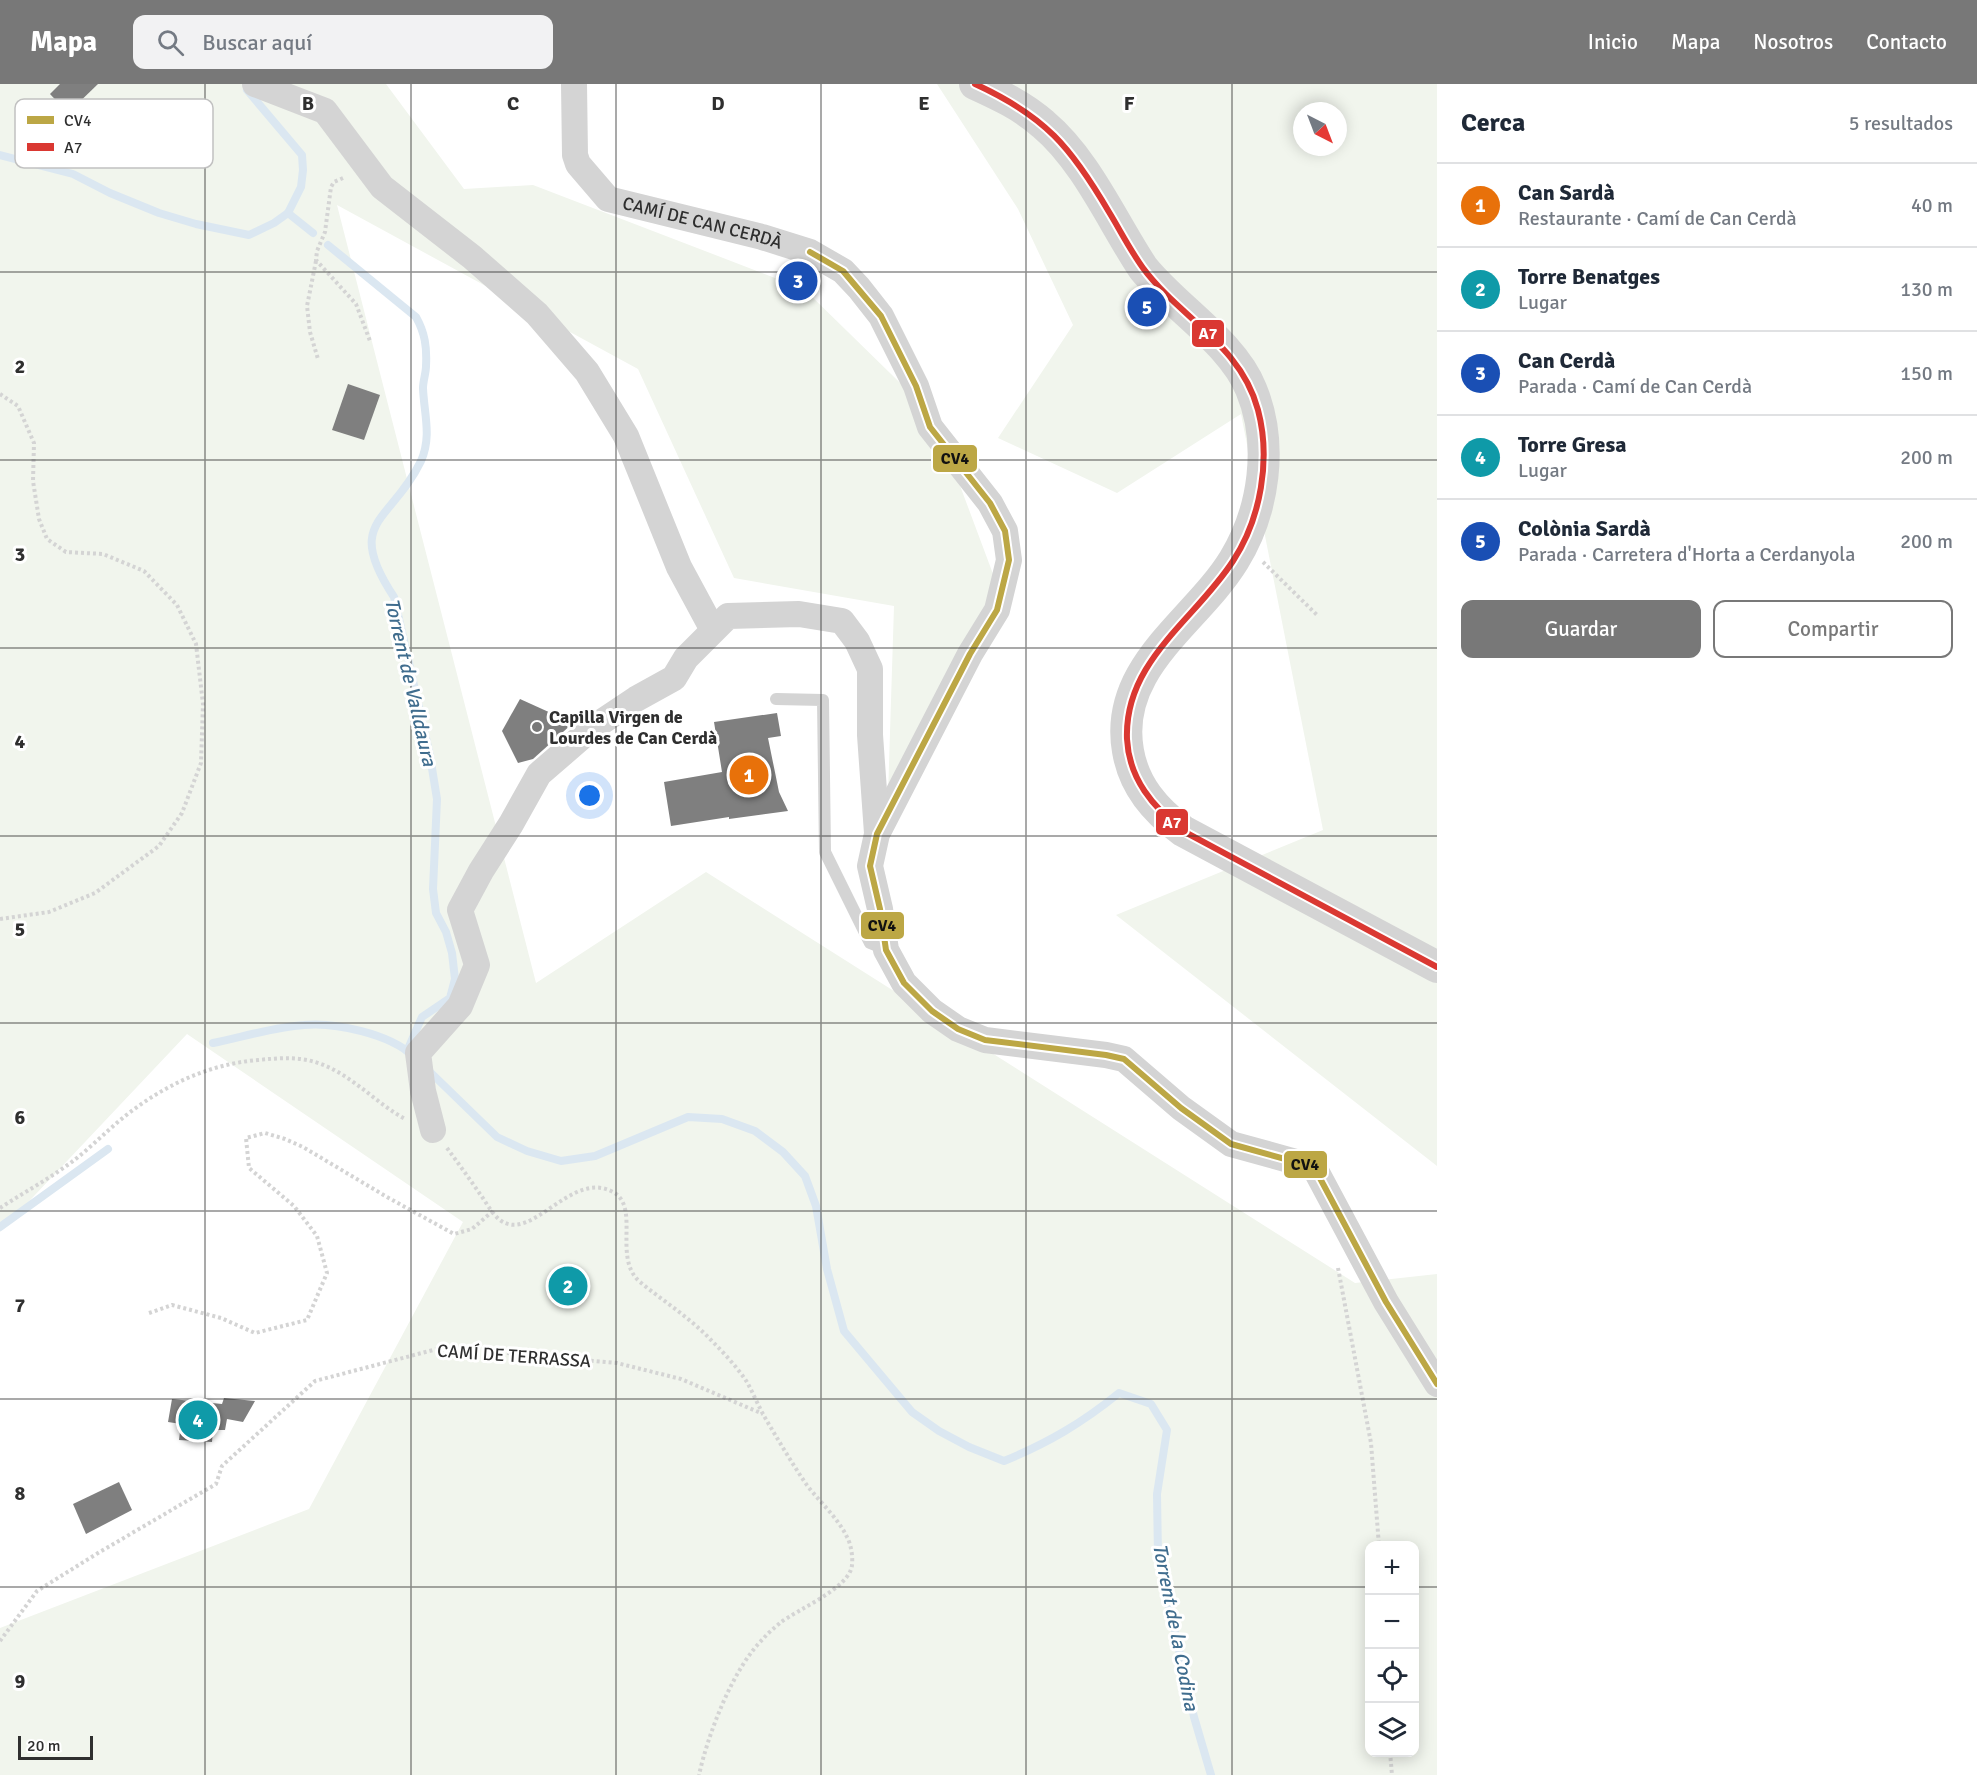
<!DOCTYPE html>
<html lang="es">
<meta charset="utf-8">
<style>
:root{--surface:#fff;--page:#f2f2f3;--text:#1f2937;--muted:#747a83;--line:#e0e1e3;--accent:#787878}
body{margin:0;font-family:Signika,sans-serif;background:var(--page);color:var(--text)}
.controls{position:absolute;right:18px;bottom:18px;display:grid;overflow:hidden;border-radius:12px;box-shadow:0 3px 15px #0003}
.controls button{width:54px;height:54px;display:grid;place-items:center;padding:0;border:0;border-bottom:2px solid var(--line);background:var(--surface);color:var(--text);font:30px sans-serif}
.compass{position:absolute;left:1293px;top:18px;width:54px;height:54px;border-radius:50%;background:var(--surface);box-shadow:0 3px 15px #0003;rotate:138deg}
.scale{position:absolute;left:18px;bottom:15px;width:75px;box-sizing:border-box;padding-left:6px;border:3px solid #2f2f2f;border-top:0;font-size:16px;line-height:21px;white-space:nowrap;color:#2f2f2f;-webkit-text-stroke:4px #fff;paint-order:stroke}
.you{position:absolute;left:590px;top:712px;width:21px;height:21px;margin:-15px;border:4px solid #fff;border-radius:50%;background:#1a73e8;box-shadow:0 0 0 9px #1a73e833}
.badge{display:grid;place-items:center;width:39px;height:39px;border-radius:50%;background:var(--accent);color:#fff;font-size:20px;font-weight:700}
.pin{position:absolute;translate:-50% -50%;border:3px solid #fff;box-shadow:0 2px 6px #0006}
.list{margin:0;padding:0;list-style:none}
h2{display:flex;justify-content:space-between;align-items:center;height:78px;margin:0;padding:0 24px;font-size:26px}
h2 small{font-size:20px;font-weight:400;color:var(--muted)}
.list li{display:grid;grid-template-columns:39px 1fr auto;gap:18px;align-items:center;box-sizing:border-box;height:84px;padding:0 24px;border-top:2px solid var(--line)}
.list b{display:block;font-size:22px;white-space:nowrap}
.list p{margin:0;font-size:20px;white-space:nowrap;color:var(--muted)}
.list em{font-size:20px;font-style:normal;color:var(--muted)}
.actions{display:flex;gap:12px;padding:18px 24px}
.actions a{flex:1;padding:14px 0;border:2px solid var(--accent);border-radius:12px;text-align:center;font-size:21px;color:var(--accent)}
.actions .main{background:var(--accent);color:#fff}
.icon{flex:none;width:33px;height:33px;fill:none;stroke:currentColor;stroke-width:2;stroke-linecap:round;stroke-linejoin:round}
.map{position:relative;flex:none;width:1437px;height:1691px;overflow:hidden}
header{display:flex;align-items:center;gap:36px;box-sizing:border-box;height:84px;padding:0 30px;background:var(--accent);color:#fff}
header strong{font-size:28px}
nav{display:flex;gap:33px;margin-inline-start:auto;font-size:21px}
.search{width:420px;height:54px;background:var(--page);display:flex;align-items:center;gap:15px;box-sizing:border-box;padding:0 21px;border-radius:12px;color:var(--muted);font-size:22px}
main{display:flex}
aside{flex:1;background:var(--surface)}
.map>svg:first-child{display:block}
.green{fill:#f1f5ed;fill-rule:evenodd}
.lines{fill:none;stroke-linecap:round;stroke-linejoin:round}
.stream{stroke:#dbe7f1;stroke-width:8}
.building{fill:#7f7f7f}
.path{stroke:#d4d4d4;stroke-width:4;stroke-dasharray:3 3;stroke-linecap:butt}
.service{stroke:#d4d4d4;stroke-width:12}
.minor{stroke:#d4d4d4;stroke-width:26}
.tertiary{stroke:#d4d4d4;stroke-width:32}
.bus-1-casing{stroke:#fff;stroke-width:10}
.bus-2-casing{stroke:#fff;stroke-width:10}
.bus-1{stroke:#bca745;stroke-width:6}
.bus-2{stroke:#da3832;stroke-width:6}
.grid{fill:none;stroke:#2f2f2f;stroke-width:1.5;stroke-opacity:0.55}
.poi-dot{fill:#787878;stroke:#fff;stroke-width:2}
.labels{text-anchor:middle;stroke-width:6;stroke-linejoin:round;paint-order:stroke}
.street-label{font-size:18px;fill:#2f2f2f;stroke:#fff}
.poi-label{font-size:18px;font-weight:bold;fill:#2f2f2f;stroke:#fff;text-anchor:start}
.water-label{font-size:20px;font-style:italic;fill:#406d8e;stroke:#fff}
.key{fill:#fff;stroke:#c1c1c1;stroke-width:1.5}
.key-label{font-size:16px;fill:#2f2f2f}
.grid-label{font-size:20px;text-anchor:middle;font-weight:bold;fill:#2f2f2f;stroke:#fff;stroke-width:6;stroke-linejoin:round;paint-order:stroke}
.line-badge{stroke:#fff;stroke-width:2}
.badge-label{font-size:16px;text-anchor:middle;font-weight:bold;fill:#fff}
.pale-badge-label{font-size:16px;text-anchor:middle;font-weight:bold;fill:#111}
</style>
<header>
<strong>Mapa</strong>
<div class="search"><svg class="icon" aria-label="search" viewBox="0 0 24 24"><circle cx="10" cy="10" r="6"/><path d="M15 15l6 6"/></svg>Buscar aquí</div>
<nav><a>Inicio</a><a>Mapa</a><a>Nosotros</a><a>Contacto</a></nav>
</header>
<main>
<div class="map">
<svg width="1437" height="1691" viewBox="0 0 1437 1691">
<rect width="100%" height="100%" fill="#fff"/>
<!-- green -->
<g class="green">
<path d="M0,0H386L464,105L533,101L804,205L934,332L999,506L888,712L894,522L734,494L638,285L337,121L536,899L706,788L1355,1199L1437,1190V1691H0V1544L309,1425L463,1138L187,950L0,1148ZM1370,1462H1414V1668H1370Z"/>
<path d="M937,0H1437V1082L1116,831L1323,746L1241,330L1117,409L998,354L1073,241L1018,125ZM1302,27H1338V63H1302Z"/>
</g>
<g class="lines">
<!-- stream -->
<g class="stream">
<path d="M0,71L73,90L110,109L159,129L196,140L249,151L274,139L288,129L301,103L303,86L302,71L247,6"/>
<path d="M288,129L313,149"/>
<path d="M328,161L416,233C425,249 427,263 426,282C426,289 423,297 423,304C424,330 432,352 421,377C391,439 343,436 394,513L430,672L437,715L433,805L436,829L446,848L452,869L455,895L450,914L422,933L407,967"/>
<path d="M213,959C242,953 275,943 304,941C335,938 390,950 413,972"/>
<path d="M428,986L497,1053L527,1067L561,1077L595,1072L688,1033L722,1035L755,1047L783,1068L805,1092L816,1122L827,1185L844,1247L912,1328L939,1347L969,1363L1004,1377C1048,1359 1082,1339 1119,1309L1151,1320L1167,1346L1157,1410L1158,1472L1194,1633L1211,1691"/>
<path d="M0,1143L108,1065"/>
</g>
</g>
<!-- building -->
<g class="building">
<path d="M60,0H98L68,29L50,10Z"/>
<path d="M348,300L380,311L364,356L332,346Z"/>
<path d="M520,615L573,639L533,675L518,679L502,647Z"/>
<path d="M777,629L781,652L768,654L779,708L788,727L729,735V733L671,742L664,698L722,688L714,638Z"/>
<path d="M584,1188L585,1215L551,1216V1189Z"/>
<path d="M224,1314L255,1317L243,1338L227,1335L225,1346H213L212,1358L179,1356L181,1340L168,1338L172,1315L222,1320Z"/>
<path d="M119,1398L132,1426L86,1450L73,1420Z"/>
</g>
<g class="lines">
<!-- path -->
<g class="path">
<path d="M343,94L334,98L331,103L325,148L317,167L316,176L356,220L370,257"/>
<path d="M316,177L307,222L310,248L318,275"/>
<path d="M0,310L18,322L34,359L33,397L39,435L47,455L66,468L103,470L144,487L177,521L196,560L203,620L201,679L182,729L159,762L95,809L49,828L0,835"/>
<path d="M1263,478L1317,531"/>
<path d="M447,1064C458,1079 469,1094 480,1110C486,1118 492,1130 500,1136C532,1160 571,1085 613,1108C641,1123 612,1174 640,1198C663,1217 689,1233 710,1255C723,1268 737,1283 747,1298C753,1309 758,1321 764,1332C777,1354 790,1376 804,1397C817,1416 837,1432 847,1453C851,1460 853,1473 852,1481C850,1504 798,1525 780,1539C774,1544 768,1549 763,1555C733,1584 708,1650 699,1691"/>
<path d="M0,1124C23,1109 47,1096 69,1080C90,1065 108,1045 129,1029C167,1000 210,980 258,976C280,974 300,972 321,980C353,992 376,1019 405,1035"/>
<path d="M1338,1184L1371,1359L1379,1462"/>
<path d="M149,1229L172,1221L221,1234L255,1249L307,1236L327,1189L317,1152L294,1122L249,1084L246,1054L265,1049L285,1055L303,1063L387,1113L454,1150L472,1145L493,1127"/>
<path d="M0,1557L37,1507L98,1469L216,1400L222,1382L315,1297L437,1265L495,1268L617,1279L681,1295L763,1330"/>
<path d="M1390,1668L1392,1691"/>
</g>
<!-- service -->
<path class="service" d="M776,615L823,616L825,768L870,859L885,865"/>
<!-- minor -->
<g class="minor">
<path d="M255,0L325,27L382,103L472,173L537,230L587,288L626,352L679,483L713,546"/>
<path id="s1" d="M574,0L575,71L578,80L608,115L762,153L810,168L843,187L859,204L881,232L916,302L930,343L990,419L1005,447L1009,476L997,526L970,570L877,750L870,782L880,825L886,866L904,899L932,927L958,945L985,956L1106,971L1124,975L1181,1024L1231,1060L1314,1083L1386,1218L1437,1300"/>
<path d="M433,1046L423,1007L418,969L460,922L477,881L460,826L481,787L511,740L539,690L591,645L636,615L674,594L686,574L728,532L799,530L842,537L857,557L870,585V651L877,749"/>
</g>
<!-- tertiary -->
<path class="tertiary" d="M975,0C999,11 1023,22 1043,40C1086,76 1112,137 1143,184C1175,224 1232,258 1251,305C1274,360 1264,427 1234,476C1196,538 1113,583 1128,667C1134,702 1155,726 1183,747L1437,883"/>
<!-- bus-1 casing -->
<g class="bus-1-casing">
<path id="bus-1" d="M810,168L843,187L881,232L916,302L930,343L990,419L1005,447L1009,476L997,526L970,570L877,750L870,782L880,825L886,866L904,899L932,927L958,945L985,956L1106,971L1124,975L1181,1024L1231,1060L1314,1083L1386,1218L1437,1300"/>
</g>
<!-- bus-2 casing -->
<g class="bus-2-casing">
<path id="bus-2" d="M975,0C1045,32 1071,63 1109,128C1120,146 1130,166 1143,184C1180,234 1241,261 1258,326C1271,375 1261,434 1233,477C1195,536 1124,577 1127,655C1129,695 1153,723 1183,747L1437,883"/>
</g>
<!-- bus-1 -->
<use href="#bus-1" class="bus-1"/>
<!-- bus-2 -->
<use href="#bus-2" class="bus-2"/>
</g>
<!-- grid -->
<path class="grid" d="M205,0V1691M411,0V1691M616,0V1691M821,0V1691M1026,0V1691M1232,0V1691M0,188H1437M0,376H1437M0,564H1437M0,752H1437M0,939H1437M0,1127H1437M0,1315H1437M0,1503H1370M1414,1503H1437"/>
<!-- markers -->
<circle class="poi-dot" cx="537" cy="643" r="6"/>
<g class="labels">
<!-- street labels -->
<g class="street-label">
<text dy="6" stroke="none"><textPath href="#s1" startOffset="224">CAMÍ DE CAN CERDÀ</textPath></text>
<text transform="translate(514 1272) rotate(4)" y="6">CAMÍ DE TERRASSA</text>
</g>
<!-- poi labels -->
<g class="poi-label">
<text x="549" y="639">Capilla Virgen de<tspan x="549" dy="21">Lourdes de Can Cerdà</tspan></text>
</g>
<!-- water labels -->
<g class="water-label">
<text transform="translate(411 598) rotate(77)" y="7">Torrent de Valldaura</text>
<text transform="translate(1176 1543) rotate(79)" y="7">Torrent de la Codina</text>
</g>
</g>
<!-- legend -->
<rect x="15" y="15" width="198" height="69" rx="9" class="key"/>
<rect x="27" y="32" width="27" height="8" fill="#bca745"/>
<rect x="27" y="59" width="27" height="8" fill="#da3832"/>
<g class="key-label">
<text x="64" y="42">CV4</text>
<text x="64" y="69">A7</text>
</g>
<g class="grid-label">
<text x="308" y="26">B</text>
<text x="513" y="26">C</text>
<text x="718" y="26">D</text>
<text x="924" y="26">E</text>
<text x="1129" y="26">F</text>
<text x="20" y="289">2</text>
<text x="20" y="477">3</text>
<text x="20" y="664">4</text>
<text x="20" y="852">5</text>
<text x="20" y="1040">6</text>
<text x="20" y="1228">7</text>
<text x="20" y="1416">8</text>
<text x="20" y="1604">9</text>
</g>
<g class="line-badge">
<rect x="1191" y="235" width="34" height="29" rx="6" fill="#da3832"/>
<rect x="932" y="360" width="46" height="29" rx="6" fill="#bca745"/>
<rect x="1155" y="724" width="34" height="28" rx="6" fill="#da3832"/>
<rect x="860" y="827" width="45" height="29" rx="6" fill="#bca745"/>
<rect x="1283" y="1066" width="45" height="29" rx="6" fill="#bca745"/>
</g>
<g class="badge-label">
<text x="1208" y="255">A7</text>
<text x="1172" y="744">A7</text>
</g>
<g class="pale-badge-label">
<text x="955" y="380">CV4</text>
<text x="882" y="847">CV4</text>
<text x="1305" y="1086">CV4</text>
</g>
</svg>
<div class="controls">
<button>+</button>
<button>−</button>
<button><svg class="icon" aria-label="locate" viewBox="0 0 24 24"><circle cx="12" cy="12" r="6"/><path d="M12 2v4M12 18v4M2 12h4M18 12h4"/></svg></button>
<button><svg class="icon" aria-label="layers" viewBox="0 0 24 24"><path d="M12 4l9 5-9 5-9-5zM3 14l9 5 9-5"/></svg></button>
</div>
<svg class="compass" viewBox="-18 -18 36 36"><path d="M0-13l5 13h-10z" fill="#e53935"/><path d="M0 13l5-13h-10z" fill="#747a83"/></svg>
<div class="scale">20 m</div>
<div class="you"></div>
<div class="pin badge" style="left:749px;top:691px;background:#e8710a">1</div>
<div class="pin badge" style="left:568px;top:1202px;background:#0f9aa8">2</div>
<div class="pin badge" style="left:798px;top:197px;background:#1a4fb4">3</div>
<div class="pin badge" style="left:198px;top:1336px;background:#0f9aa8">4</div>
<div class="pin badge" style="left:1147px;top:223px;background:#1a4fb4">5</div>
</div>
<aside>
<h2>Cerca<small>5 resultados</small></h2>
<ul class="list">
<li><span class="badge" style="background:#e8710a">1</span><div><b>Can Sardà</b><p>Restaurante · Camí de Can Cerdà</p></div><em>40 m</em></li>
<li><span class="badge" style="background:#0f9aa8">2</span><div><b>Torre Benatges</b><p>Lugar</p></div><em>130 m</em></li>
<li><span class="badge" style="background:#1a4fb4">3</span><div><b>Can Cerdà</b><p>Parada · Camí de Can Cerdà</p></div><em>150 m</em></li>
<li><span class="badge" style="background:#0f9aa8">4</span><div><b>Torre Gresa</b><p>Lugar</p></div><em>200 m</em></li>
<li><span class="badge" style="background:#1a4fb4">5</span><div><b>Colònia Sardà</b><p>Parada · Carretera d'Horta a Cerdanyola</p></div><em>200 m</em></li>
</ul>
<div class="actions"><a class="main">Guardar</a><a>Compartir</a></div>
</aside>
</main>
